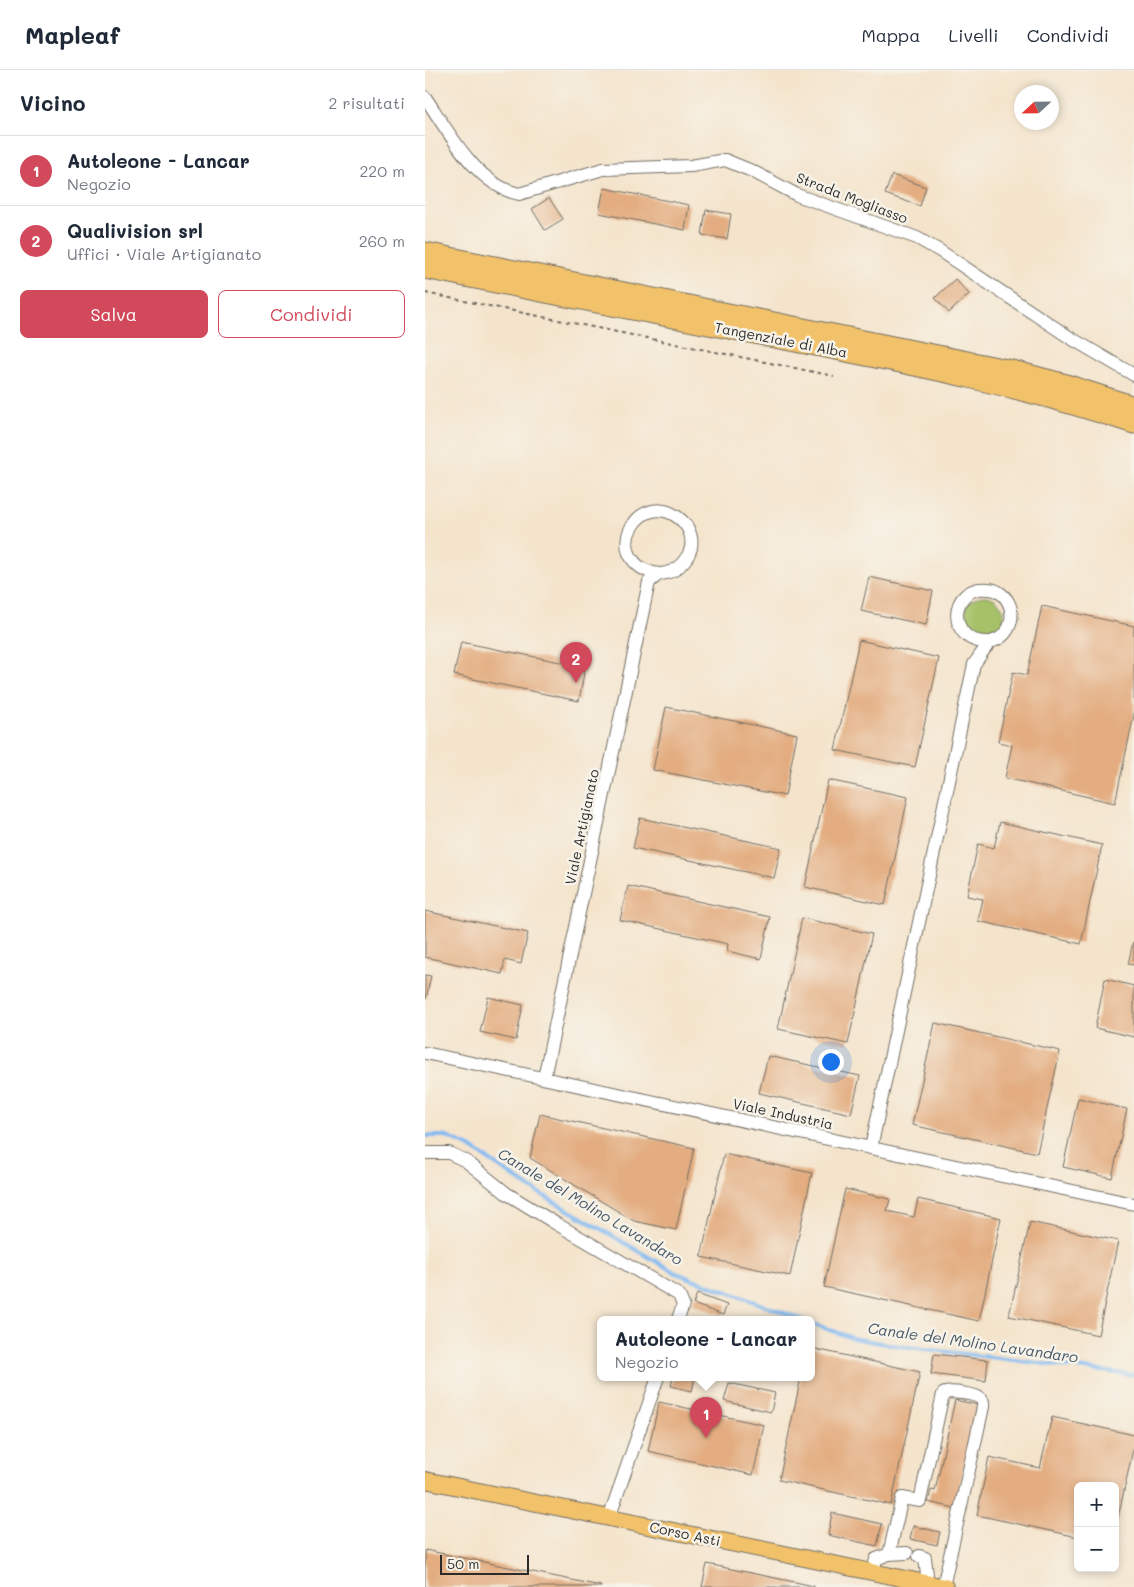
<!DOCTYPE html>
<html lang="it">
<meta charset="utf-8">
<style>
:root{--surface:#fff;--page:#f2f2f3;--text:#1f2937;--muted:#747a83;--line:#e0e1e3;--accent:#d1495b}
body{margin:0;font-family:Mali,sans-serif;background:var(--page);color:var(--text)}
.controls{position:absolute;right:15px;bottom:15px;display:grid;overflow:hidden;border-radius:8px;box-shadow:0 2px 8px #0003}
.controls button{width:45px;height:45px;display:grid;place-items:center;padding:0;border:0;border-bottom:1px solid var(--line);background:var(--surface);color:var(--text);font:25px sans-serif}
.compass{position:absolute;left:589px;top:15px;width:45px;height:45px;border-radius:50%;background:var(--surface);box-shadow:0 2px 8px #0003;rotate:248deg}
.scale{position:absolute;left:15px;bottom:12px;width:89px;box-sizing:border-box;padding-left:5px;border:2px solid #2b2b2b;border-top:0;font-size:14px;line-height:18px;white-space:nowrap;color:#2b2b2b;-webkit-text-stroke:4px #f7f3e8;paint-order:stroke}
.you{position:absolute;left:405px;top:991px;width:18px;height:18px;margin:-12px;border:4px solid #fff;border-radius:50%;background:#1a73e8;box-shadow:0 0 0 8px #1a73e833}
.badge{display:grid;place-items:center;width:32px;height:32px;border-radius:50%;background:var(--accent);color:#fff;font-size:16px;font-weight:700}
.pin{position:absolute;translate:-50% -41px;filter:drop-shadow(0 1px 2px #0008)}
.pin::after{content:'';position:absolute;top:26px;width:18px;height:15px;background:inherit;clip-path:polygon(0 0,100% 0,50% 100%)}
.popup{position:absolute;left:172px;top:1246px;width:218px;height:65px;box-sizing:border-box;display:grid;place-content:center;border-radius:8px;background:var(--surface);filter:drop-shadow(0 1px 4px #0005);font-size:16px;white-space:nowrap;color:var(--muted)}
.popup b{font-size:19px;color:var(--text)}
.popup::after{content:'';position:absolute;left:50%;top:100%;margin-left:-10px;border:10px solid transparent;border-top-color:var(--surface)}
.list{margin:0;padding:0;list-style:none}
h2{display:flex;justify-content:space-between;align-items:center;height:65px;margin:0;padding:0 20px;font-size:21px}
h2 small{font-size:16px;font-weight:400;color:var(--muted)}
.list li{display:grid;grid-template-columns:32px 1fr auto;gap:15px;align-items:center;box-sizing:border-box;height:70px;padding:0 20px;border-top:1px solid var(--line)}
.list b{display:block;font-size:19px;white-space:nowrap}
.list p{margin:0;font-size:16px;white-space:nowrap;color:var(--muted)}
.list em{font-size:16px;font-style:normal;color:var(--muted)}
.actions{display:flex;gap:10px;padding:15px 20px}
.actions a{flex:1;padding:11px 0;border:1px solid var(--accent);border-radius:8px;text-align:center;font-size:18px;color:var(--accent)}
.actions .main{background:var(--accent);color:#fff}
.map{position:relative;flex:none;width:709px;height:1517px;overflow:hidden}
header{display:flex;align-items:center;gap:30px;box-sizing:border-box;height:70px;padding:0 25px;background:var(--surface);border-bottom:1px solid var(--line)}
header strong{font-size:24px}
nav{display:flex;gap:28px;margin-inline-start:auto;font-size:18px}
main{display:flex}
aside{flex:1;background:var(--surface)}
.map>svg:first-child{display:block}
.green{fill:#a6c168;stroke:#68764a}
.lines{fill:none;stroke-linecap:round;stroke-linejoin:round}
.stream{stroke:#82baf2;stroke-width:4}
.building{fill:#e3ad81}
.minor-casing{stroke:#716c63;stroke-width:14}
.major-casing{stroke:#716c63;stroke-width:18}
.highway-casing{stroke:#716c63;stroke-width:21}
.path{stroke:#716c63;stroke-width:2;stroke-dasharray:4 4;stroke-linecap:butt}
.minor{stroke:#fff;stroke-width:12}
.major{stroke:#f2c26a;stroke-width:16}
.highway{stroke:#f2c26a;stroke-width:19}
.labels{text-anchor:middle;stroke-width:5;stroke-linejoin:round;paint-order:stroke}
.street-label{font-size:14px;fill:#2b2b2b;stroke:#f7f3e8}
.water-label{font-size:15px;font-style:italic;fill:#455667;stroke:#f7f3e8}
</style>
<header>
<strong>Mapleaf</strong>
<nav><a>Mappa</a><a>Livelli</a><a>Condividi</a></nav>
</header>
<main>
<aside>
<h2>Vicino<small>2 risultati</small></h2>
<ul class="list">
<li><span class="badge">1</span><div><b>Autoleone - Lancar</b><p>Negozio</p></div><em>220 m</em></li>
<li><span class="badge">2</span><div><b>Qualivision srl</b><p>Uffici · Viale Artigianato</p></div><em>260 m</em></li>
</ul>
<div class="actions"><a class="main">Salva</a><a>Condividi</a></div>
</aside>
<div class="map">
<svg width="709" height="1517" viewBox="0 0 709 1517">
<rect width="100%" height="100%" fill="#f7f3e8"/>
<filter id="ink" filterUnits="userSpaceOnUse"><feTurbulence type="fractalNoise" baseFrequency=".02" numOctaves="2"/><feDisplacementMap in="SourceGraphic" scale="10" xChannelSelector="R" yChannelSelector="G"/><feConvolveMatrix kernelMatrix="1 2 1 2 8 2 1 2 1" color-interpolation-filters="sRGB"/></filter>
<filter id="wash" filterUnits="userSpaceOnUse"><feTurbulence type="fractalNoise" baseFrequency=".0096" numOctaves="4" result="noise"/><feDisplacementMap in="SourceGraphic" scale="20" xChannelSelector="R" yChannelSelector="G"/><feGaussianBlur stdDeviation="1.12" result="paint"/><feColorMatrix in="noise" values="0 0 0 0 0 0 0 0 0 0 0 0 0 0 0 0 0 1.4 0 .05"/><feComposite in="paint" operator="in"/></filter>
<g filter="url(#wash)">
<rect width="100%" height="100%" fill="#f4e4cc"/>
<!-- green -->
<circle class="green" cx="559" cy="546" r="20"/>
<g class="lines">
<!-- stream -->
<g class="stream">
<path d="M0,1066H20L45,1077L104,1117L251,1203L376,1249"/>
<path d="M386,1253L427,1268L467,1275L709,1305"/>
</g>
</g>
<g id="blocks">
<!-- building -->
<g class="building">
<path d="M467,105L501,117L495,136L460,124Z"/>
<path d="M179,118L264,135L260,160L174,143Z"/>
<path d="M124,128L138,149L120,160L107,139Z"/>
<path d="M281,140L306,144L302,169L277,165Z"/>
<path d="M530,209L544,224L524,243L510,228Z"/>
<path d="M444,507L508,521L501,555L436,541Z"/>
<path d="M617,536L709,556V645L690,733L580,708L587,675L573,672L588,602L602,605Z"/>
<path d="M434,570L514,588L490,697L410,680Z"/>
<path d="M36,572L160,597L154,631L29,605Z"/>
<path d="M241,637L372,664L360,726L228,700Z"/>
<path d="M403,710L483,727L460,835L380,817Z"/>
<path d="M215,748L356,778L349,808L208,778Z"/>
<path d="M575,752L677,775L656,874L553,851L558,829L542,826L553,774L569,778Z"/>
<path d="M203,816L345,847L336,889L302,881L303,874L195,850Z"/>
<path d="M0,841L103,863L96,894L80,890L77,904L0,887Z"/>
<path d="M377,848L447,864L423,974L353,959Z"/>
<path d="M708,872H709V895L703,894Z"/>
<path d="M0,905L6,906L1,929H0Z"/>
<path d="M680,909L709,916V967L670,958Z"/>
<path d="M63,927L98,935L91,970L55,962Z"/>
<path d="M510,953L635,981L612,1083L487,1055Z"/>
<path d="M343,986L435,1006L426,1044L334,1023Z"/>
<path d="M653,1028L702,1039L687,1108L638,1097Z"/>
<path d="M115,1044L269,1078L251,1160L209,1151L105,1088Z"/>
<path d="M299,1084L387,1103L365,1206L276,1187Z"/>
<path d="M420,1119L465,1129L462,1141L489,1147L493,1129L576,1148L554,1251L399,1217Z"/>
<path d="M605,1152L693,1171L673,1265L584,1246Z"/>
<path d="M272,1224L302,1235L298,1245L268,1234Z"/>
<path d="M386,1278L495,1302L466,1435L354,1410L376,1307H386Z"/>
<path d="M509,1284L563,1290L561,1311L506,1304Z"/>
<path d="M248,1307H270L267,1321L246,1316Z"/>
<path d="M304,1313L350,1323L346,1342L299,1331Z"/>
<path d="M530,1330L553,1335L530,1438L503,1432L506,1420L510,1421Z"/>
<path d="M234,1332L339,1355L328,1405L223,1381Z"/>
<path d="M627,1347L709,1365V1375L691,1457L690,1416H653V1467L552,1445L564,1387L615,1398Z"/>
<path d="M407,1443L457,1454L452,1476L403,1465Z"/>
<path d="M488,1456L515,1462L512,1475L485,1469Z"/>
<path d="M0,1480L176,1516V1517H0Z"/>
<path d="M282,1494L389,1516V1517H277Z"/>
</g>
</g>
</g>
<g filter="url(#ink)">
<use href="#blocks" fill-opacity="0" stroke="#716c63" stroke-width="1"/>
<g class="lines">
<!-- minor casing -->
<g class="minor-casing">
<g id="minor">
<path d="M0,27C23,61 51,115 94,124L178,99L266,96L300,90L327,101L372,125L492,168L515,181L644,267L709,305"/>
<path d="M224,512C227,510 230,507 233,505C236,503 241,504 244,502C250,501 255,496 259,491C287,458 229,416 206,458C202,465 201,476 204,483C210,497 221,502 234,504"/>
<path d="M0,983L709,1134"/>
<path d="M119,1008L224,512"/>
<path d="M446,1078L549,594C554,588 559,578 565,573C568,570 572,570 575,568C587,559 590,543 582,530C578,524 571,519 563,519C523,514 520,575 565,572"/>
<path d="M0,1083H24L41,1091L81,1123L130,1153L254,1225L258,1235L253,1249"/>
<path d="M184,1448L233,1307"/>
<path d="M464,1484L482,1483"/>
<path d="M494,1486L500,1488L503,1514"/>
<path d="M448,1502L451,1489L464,1484L477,1428L495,1431L518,1324C524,1320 551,1324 556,1329C559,1332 558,1333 558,1337L518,1517"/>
</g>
</g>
<!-- major casing -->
<g class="major-casing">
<path id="major" d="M0,1410L520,1517"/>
</g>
<!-- highway casing -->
<g class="highway-casing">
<g id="highway">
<path d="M0,182L587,300L641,314L709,336"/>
<path d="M0,199C125,224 250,249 375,273C488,295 600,317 709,354"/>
</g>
</g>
<!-- path -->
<path class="path" d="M0,223L409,306"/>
<!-- minor -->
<use href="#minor" class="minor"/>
<!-- major -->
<use href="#major" class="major"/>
<!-- highway -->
<use href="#highway" class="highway"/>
</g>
</g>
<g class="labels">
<!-- street labels -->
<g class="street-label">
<text transform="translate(427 128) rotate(21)" y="5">Strada Mogliasso</text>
<text transform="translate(356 270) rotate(11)" y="5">Tangenziale di Alba</text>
<text transform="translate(157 757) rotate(-78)" y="5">Viale Artigianato</text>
<text transform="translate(358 1044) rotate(12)" y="5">Viale Industria</text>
<text transform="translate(260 1464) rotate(12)" y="5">Corso Asti</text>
</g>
<!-- water labels -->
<g class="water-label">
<text transform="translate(165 1137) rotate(31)" y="5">Canale del Molino Lavandaro</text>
<text transform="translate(548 1273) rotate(8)" y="5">Canale del Molino Lavandaro</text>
</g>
</g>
</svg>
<div class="controls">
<button>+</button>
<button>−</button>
</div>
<svg class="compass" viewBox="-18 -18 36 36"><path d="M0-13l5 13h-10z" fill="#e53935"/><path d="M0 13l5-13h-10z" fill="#747a83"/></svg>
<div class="scale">50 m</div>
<div class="you"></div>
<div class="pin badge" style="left:281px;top:1368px">1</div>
<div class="popup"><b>Autoleone - Lancar</b>Negozio</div>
<div class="pin badge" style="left:151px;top:613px">2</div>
</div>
</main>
